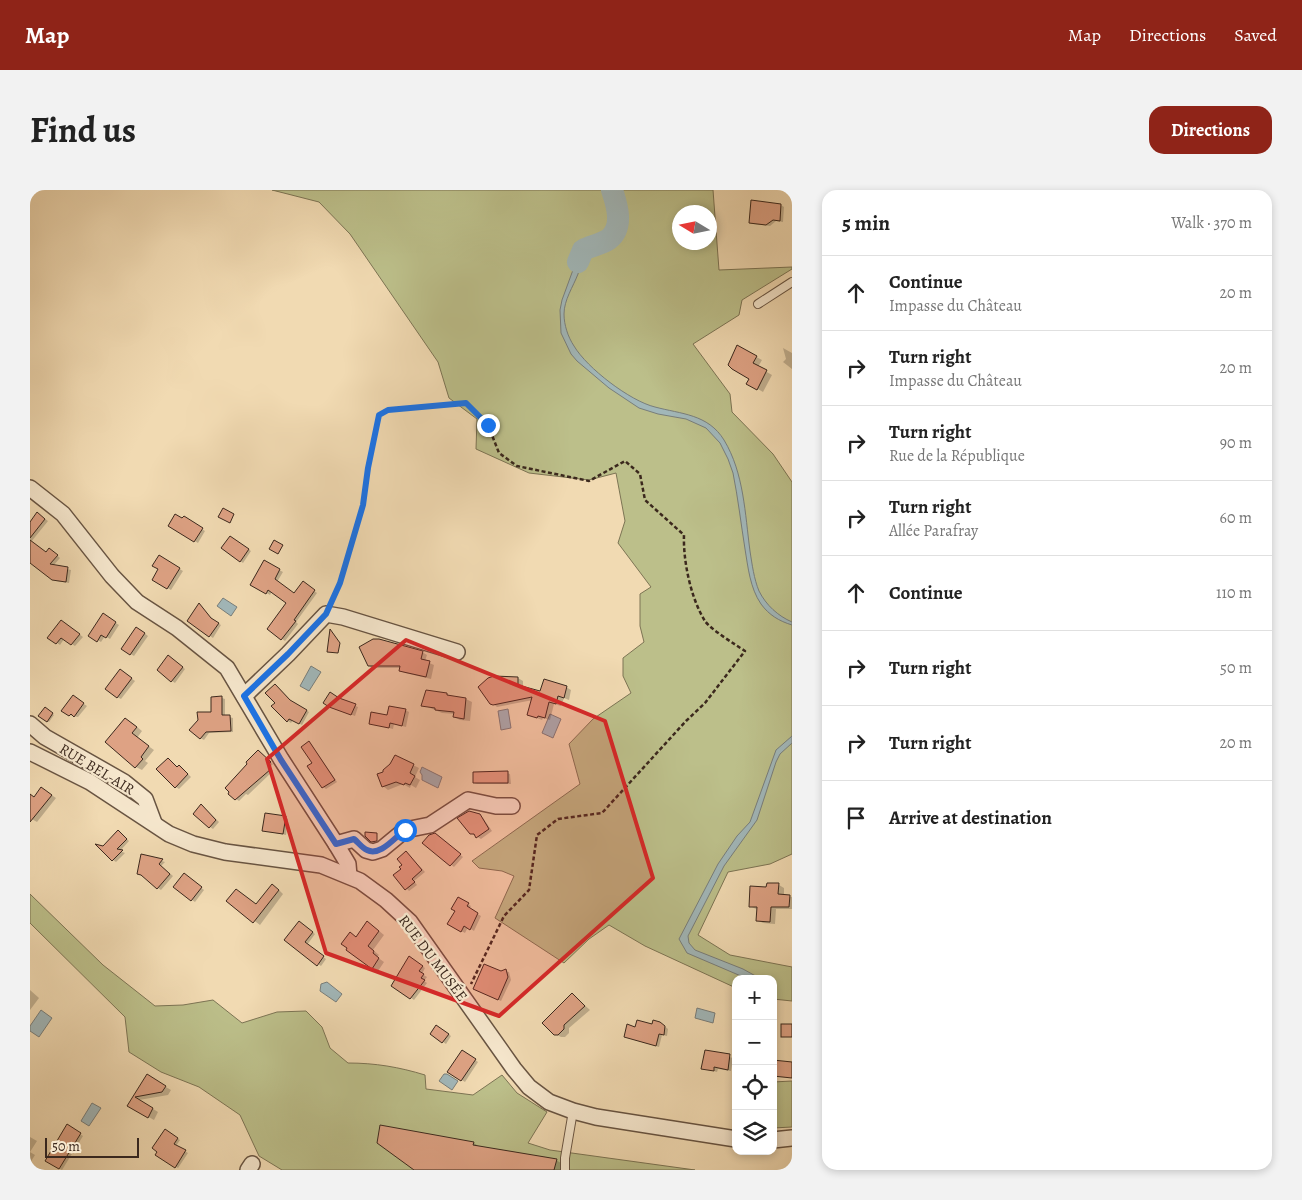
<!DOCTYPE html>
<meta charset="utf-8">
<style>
:root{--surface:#fff;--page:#f2f2f2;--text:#222;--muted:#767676;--line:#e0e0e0;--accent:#8f2418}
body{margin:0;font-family:Alegreya,serif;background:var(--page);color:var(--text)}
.controls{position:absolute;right:15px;bottom:15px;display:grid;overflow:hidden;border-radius:10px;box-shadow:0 2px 8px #0003}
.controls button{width:45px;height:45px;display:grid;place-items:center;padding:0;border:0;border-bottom:1px solid var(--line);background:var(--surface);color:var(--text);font:25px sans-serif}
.compass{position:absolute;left:642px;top:15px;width:45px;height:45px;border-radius:50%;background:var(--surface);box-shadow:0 2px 8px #0003;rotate:280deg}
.scale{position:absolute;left:15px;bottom:12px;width:94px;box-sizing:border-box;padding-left:5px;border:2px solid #3b281d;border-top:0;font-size:14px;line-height:18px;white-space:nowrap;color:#3b281d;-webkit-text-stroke:4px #f6e7cd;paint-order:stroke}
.stop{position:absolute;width:15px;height:15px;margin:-11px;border:4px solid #1a73e8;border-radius:50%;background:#fff}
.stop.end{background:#1a73e8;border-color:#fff;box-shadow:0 1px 5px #0008}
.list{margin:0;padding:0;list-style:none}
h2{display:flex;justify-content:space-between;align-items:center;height:65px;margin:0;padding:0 20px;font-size:21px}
h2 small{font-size:16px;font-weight:400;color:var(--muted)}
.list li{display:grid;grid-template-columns:32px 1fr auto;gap:15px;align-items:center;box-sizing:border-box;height:75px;padding:0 20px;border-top:1px solid var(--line)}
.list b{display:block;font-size:19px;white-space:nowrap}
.list p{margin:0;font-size:16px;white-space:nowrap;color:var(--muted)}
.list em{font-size:16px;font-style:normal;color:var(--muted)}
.icon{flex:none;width:28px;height:28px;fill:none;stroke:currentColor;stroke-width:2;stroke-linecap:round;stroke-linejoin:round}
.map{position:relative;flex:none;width:762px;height:980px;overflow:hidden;border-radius:15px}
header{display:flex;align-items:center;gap:30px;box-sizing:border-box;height:70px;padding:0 25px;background:var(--accent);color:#fff}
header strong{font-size:24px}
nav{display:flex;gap:28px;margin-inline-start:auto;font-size:18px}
.intro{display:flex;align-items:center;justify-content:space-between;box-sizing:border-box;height:120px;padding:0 30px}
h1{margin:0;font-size:35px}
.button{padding:12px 22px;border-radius:15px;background:var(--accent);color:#fff;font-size:18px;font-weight:700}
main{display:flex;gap:30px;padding:0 30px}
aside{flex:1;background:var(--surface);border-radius:15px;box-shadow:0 2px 8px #0003}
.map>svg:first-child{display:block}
.green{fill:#bcbf8a;stroke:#7c7454;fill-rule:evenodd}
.water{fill:#a1b7b9;stroke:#787e7b}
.shadow{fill:#0003}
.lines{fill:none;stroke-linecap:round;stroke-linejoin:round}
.river{stroke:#a1b7b9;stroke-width:22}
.building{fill:#dea284;stroke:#3b281d}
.lane-casing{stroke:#685442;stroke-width:10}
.street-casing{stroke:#685442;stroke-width:18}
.path{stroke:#3b281d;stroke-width:2.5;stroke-dasharray:4 2.5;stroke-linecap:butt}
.lane{stroke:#f6e7cd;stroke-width:8}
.street{stroke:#f6e7cd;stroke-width:15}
.route{stroke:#1a73e8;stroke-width:6}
.marked{fill:#d62828;fill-opacity:0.2;stroke:#d62828;stroke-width:4;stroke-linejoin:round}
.labels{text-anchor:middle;stroke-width:4.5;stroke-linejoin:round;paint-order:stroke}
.street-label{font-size:15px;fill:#3b281d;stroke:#f6e7cd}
</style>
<header>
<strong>Map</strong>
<nav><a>Map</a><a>Directions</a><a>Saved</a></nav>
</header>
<div class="intro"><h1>Find us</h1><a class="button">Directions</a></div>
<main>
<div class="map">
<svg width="762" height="980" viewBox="0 0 762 980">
<rect width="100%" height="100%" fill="#f1dab2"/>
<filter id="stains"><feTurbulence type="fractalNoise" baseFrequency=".004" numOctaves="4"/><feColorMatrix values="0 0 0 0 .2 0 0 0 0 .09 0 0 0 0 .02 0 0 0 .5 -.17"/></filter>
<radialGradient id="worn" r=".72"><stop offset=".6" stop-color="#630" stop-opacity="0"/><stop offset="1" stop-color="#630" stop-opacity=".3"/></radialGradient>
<!-- green -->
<g class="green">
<path d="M242,0H683L689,80L762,77V79L712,110L709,125L663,154L700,204L702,222L743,264L762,292V664L740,674L698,682L668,745L700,765L762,777V811L743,809V789H706V798L615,756L579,735L559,749L534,773L465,728L484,686L472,681L449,678L442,671L550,594L539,554L563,529L601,503L593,486V468L614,452L610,436V404L621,397L588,353L595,331L586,283L559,290L499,283L446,259L447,229L419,208L408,172L320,44L289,12ZM649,22H679V52H649Z"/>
<path d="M0,704L73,775L125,816L153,815L183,810L212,833L247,822L276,821L292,837L300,858L318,873C345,873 369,877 395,885L396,899L443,905L472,885L487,903L517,922L498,953L520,960L665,980H252L229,966L210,925L169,897L131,882L99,862L95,827L0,733Z"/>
<path d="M762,891V937L743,938V892Z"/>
</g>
<!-- water -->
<g class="water">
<path d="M579,0H584C588,17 598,46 578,56C570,59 561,58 555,62C552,70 550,77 548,84C543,97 534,110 534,124C534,135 538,147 544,156C557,178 600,211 625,217C651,224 678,224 694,250C714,283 715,324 720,361C722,374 724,389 729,401C736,415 748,426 762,432V435C749,431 739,425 731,414C720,398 718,377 715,359C711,334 708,308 703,283L698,269L690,253L676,238L656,229L628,224L609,218L579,198L547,171L541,164L531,143L530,120L532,110L551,58L554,55L578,50C593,36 583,17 579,0Z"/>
<path d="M193,408L207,417L201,426L187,416Z"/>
<path d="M281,476L291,482L279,501L270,496Z"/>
<path d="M478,519L481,538L471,540L468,521Z"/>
<path d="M520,524L531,529L523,548L512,543Z"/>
<path d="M762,546V553L750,564L746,572L727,630L694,676L658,746L659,753L665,760L713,779L731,789H718L657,763L649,749L688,674L707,646L720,632L746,560Z"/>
<path d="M392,577L412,587L408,598L392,590V585L390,582Z"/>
<path d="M297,792L312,804L306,812L290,801L291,794Z"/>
<path d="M667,818L685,823L683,833L665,828Z"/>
<path d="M11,820L22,828L9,847L0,841V836Z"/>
<path d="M414,884H417L428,891L422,900L409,891Z"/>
<path d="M62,913L71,918L59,936L51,931Z"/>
</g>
<!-- shadow -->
<g class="shadow">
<path d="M751,15L754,17L753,32L746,31L740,36L723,34L720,33Z"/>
<path d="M708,157L732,170L728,177L742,185L733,202L718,193L720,188Z"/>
<path d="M753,158L762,163V179L753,172L756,169Z"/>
<path d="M11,326L18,331L1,352L16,363L22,361L30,368L23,376L41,380L39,393L26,391L0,371V334Z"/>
<path d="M154,328L175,341L168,353L140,336L153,330Z"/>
<path d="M200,347L221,361L213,373L210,371Z"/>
<path d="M129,367L153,381L141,400L124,390L130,379Z"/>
<path d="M235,372L253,382L247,392L265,405L276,395L287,403L266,432L268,434L255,451L238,439L258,413L242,401L240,405L222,394Z"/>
<path d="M170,415L184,431L191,435L183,448L159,431Z"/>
<path d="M73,425L89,435L80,449L75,446L71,452L60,445Z"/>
<path d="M35,433L53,447L45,456L34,449L30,455L19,447Z"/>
<path d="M110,440L118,446L104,466L94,460Z"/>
<path d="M392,462L397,465L395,471L404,475L401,489L375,483L370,481L371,478H344L339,476Z"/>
<path d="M142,469L155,479L145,493L142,491Z"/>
<path d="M94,483L105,491L91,509L87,507Z"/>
<path d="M464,487L488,488L493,491V497L511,503L536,497L541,500L539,510L534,508L531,516L524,514L520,530L513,528L512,530L499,525L503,510L467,517L462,513Z"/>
<path d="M248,497L263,513L279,522L272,535L263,530L261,533L258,531L243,516L247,513Z"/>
<path d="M417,504L422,507L436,509L442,512L440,531L430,530L424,527L425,524L412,523L393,515Z"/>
<path d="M43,507L57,516L48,527L39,525Z"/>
<path d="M192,508L195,509V526L203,528V542L179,543L174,550L170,548Z"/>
<path d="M310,510L328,517L325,526L304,518Z"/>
<path d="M15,519L24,525L19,532L10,526Z"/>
<path d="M375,520L379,522L376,537L364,534L363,539L340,533Z"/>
<path d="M101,532L112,541L107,548L124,560L115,571L118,573L112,580L106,577Z"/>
<path d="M279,553L281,554L307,592L296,599L293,597L279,577L284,573Z"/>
<path d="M229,561L243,574L240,577L243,581L218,605L216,604L209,611L199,604Z"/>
<path d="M383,575L389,578L385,587L390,590L386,598L381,595L380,598L373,594L358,600L353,596Z"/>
<path d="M148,578L153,579L161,587L149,599L146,597Z"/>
<path d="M477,583L480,584L481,594H447L444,593Z"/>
<path d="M17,602L26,608L7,632L0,628V606L5,609Z"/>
<path d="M171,615L189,632L183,639L180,637Z"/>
<path d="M449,626L453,628L462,641L451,649L441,643Z"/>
<path d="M255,627L258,629L256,645L234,641Z"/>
<path d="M89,642L99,651L90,661L95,663L86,672L83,670L74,657Z"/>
<path d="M405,644L433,667L424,677L394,653Z"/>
<path d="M376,662L395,682L384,691L387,695L379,701L365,686L373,679Z"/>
<path d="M112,665L135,672L131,676L143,686L131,700L128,698Z"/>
<path d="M157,687L174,700L165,712L162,710Z"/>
<path d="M749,695L754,698V705L762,707V719H746L745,734L733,733L727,730L728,720L720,716L738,698Z"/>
<path d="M248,699L253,704L230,735L198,711L206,700L227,715Z"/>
<path d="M429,709L441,716L439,719L451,726L444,741L438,737L435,743L418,734L426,720Z"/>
<path d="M272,734L285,744L277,755L296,769L291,776L256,750Z"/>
<path d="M343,736L354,745L343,760L349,765L347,767L354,772L348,781L343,778L327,748Z"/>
<path d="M380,768L395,778L392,784L397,787L394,791L397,793L384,810L362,795Z"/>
<path d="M475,781L479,782L481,790L471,811L448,800Z"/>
<path d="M0,800L9,808L0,820Z"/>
<path d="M542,804L560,820L539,838V843L535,847H531L525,844Z"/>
<path d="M623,835H633L638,839L637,846L632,845L629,857L598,848L606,838Z"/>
<path d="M410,838L421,846L416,854L413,852Z"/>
<path d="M433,861L448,872L435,892L419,882Z"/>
<path d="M676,861L703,868L701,881L688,879L687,882L673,878Z"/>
<path d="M117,886L141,900L138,905L109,910L128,922L124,930L99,916Z"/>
<path d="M37,936L53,946L32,980L16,970Z"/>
<path d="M135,941L150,950L146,956L158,963L148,978L127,964Z"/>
<path d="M0,947L7,951L0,962L5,965L0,973Z"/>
<path d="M444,953L451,958L526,970L534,975L533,980H386Z"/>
</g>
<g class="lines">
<!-- river -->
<path class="river" d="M548,72L553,60C561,56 572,54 579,49C594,37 587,15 582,0"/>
</g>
<!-- building -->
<g class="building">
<path d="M721,10L751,14L750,31L743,30L736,35L719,33Z"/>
<path d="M707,155L727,166L723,173L737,180L727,200L716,194L719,189L702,179L698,175Z"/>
<path d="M193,318L204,324L200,333L188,327Z"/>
<path d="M7,322L15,329L0,348V332Z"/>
<path d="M145,324L152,328L154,326L173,338L164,352L138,336Z"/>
<path d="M200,346L219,359L210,372L191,358Z"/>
<path d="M0,350L16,362L19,358L28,365L20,374L38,377L36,392L22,390L0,373Z"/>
<path d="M244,350L253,355L248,364L239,359Z"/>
<path d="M129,365L150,378L137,399L122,390L128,379L122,376Z"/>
<path d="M234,370L250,379L245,389L264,403L273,391L285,400L264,430L266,431L251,450L237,439L256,413L238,400L236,404L220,395Z"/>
<path d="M169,413L181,428L189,433L179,447L157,431Z"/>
<path d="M73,423L86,432L76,448L71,445L67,452L58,446Z"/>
<path d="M31,430L50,444L41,455L31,448L26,454L17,448Z"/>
<path d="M106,437L115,443L100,465L91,459Z"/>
<path d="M300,439L310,453L308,463L297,462Z"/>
<path d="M343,449H349L393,461L391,469L400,471L396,487L369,481L370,476H338L329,457Z"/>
<path d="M138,465L153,477L141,492L127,480Z"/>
<path d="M90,479L102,488L87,508L75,499Z"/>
<path d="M464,486L488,487V495L510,501L514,489L537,496L534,508L528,506L526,514L519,512L515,528L508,526L507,528L497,525L502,507L463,515L460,514L448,497L458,488Z"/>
<path d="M245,494L260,510L277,520L269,534L259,529L257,532L241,516L245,513L235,503Z"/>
<path d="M396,500L417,503V505L436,508L434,529L423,527L424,522L405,520V518L391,516Z"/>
<path d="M300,502L309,508L326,514L321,525L299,517L293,513Z"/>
<path d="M43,505L54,513L44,527L41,524L39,526L31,521Z"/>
<path d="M192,506V525H200L201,541L176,542L170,549L159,540L168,530L167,522H181V507Z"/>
<path d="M359,516L376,519L372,536L360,533L359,538L339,534L341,522L357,525Z"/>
<path d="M15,517L23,523L17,532L8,526Z"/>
<path d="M95,528L107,537L102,543L119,556L111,567L113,569L105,578L75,552Z"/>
<path d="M279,551L305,590L292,598L277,576L282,573L271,557Z"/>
<path d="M228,560L241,572L237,575L241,579L205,610L198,604L199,602L195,598L217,574L216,572Z"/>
<path d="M365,565L384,574L380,583L385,586L380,595L375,593L374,595L366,592L352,597L347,584L353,582V580L360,574Z"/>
<path d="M138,568L147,577L149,575L158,584L145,598L126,579Z"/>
<path d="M478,581V593H443V582Z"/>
<path d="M11,597L22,605L0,632V604L4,607Z"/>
<path d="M171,614L186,630L179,638L163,624Z"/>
<path d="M439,621L450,624L459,639L446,648L444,644H440L427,628Z"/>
<path d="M235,623L256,626L253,644L232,641Z"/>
<path d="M88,640L97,649L87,659L93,660L82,671L65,654L73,656Z"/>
<path d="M335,642L347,643V651L341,652L335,646Z"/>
<path d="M405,643L431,664L420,676L392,653L399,645Z"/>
<path d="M376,661L392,680L382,689L385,692L375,700L363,685L371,679L369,677L372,675L367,669Z"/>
<path d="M111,664L133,669L129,674L140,684L127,699L111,685L107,684Z"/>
<path d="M154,683L172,697L161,711L143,697Z"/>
<path d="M737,693H749L748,704L760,705L759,717H741L740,732L726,731L727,717H719L720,696L736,697Z"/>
<path d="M242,694L249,700L223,733L196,711L206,699L226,714Z"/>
<path d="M428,707L439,713L437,716L448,723L440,740L434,736L431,742L417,734L425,721L421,719Z"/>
<path d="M269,731L283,742L275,752L294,766L287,776L254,750Z"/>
<path d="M337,731L349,741L338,756L344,761L343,763L349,768L342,779L316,760L317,758L311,754L320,742L326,747Z"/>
<path d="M379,766L393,776L389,781L394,784L391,788L395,790L380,809L361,796Z"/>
<path d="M454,774L471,781L476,779L478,787L468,810L443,799Z"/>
<path d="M542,803L555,816L534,835V839L528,845H524L512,833Z"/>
<path d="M607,830L622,834L623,830L630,832L635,836L634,845L629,844L626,856L594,847L597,834L605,837Z"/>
<rect x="751" y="834" width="11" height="13"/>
<path d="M406,835L419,844L412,853L400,844Z"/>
<path d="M432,860L446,869L431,891L417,882Z"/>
<path d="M675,860L700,864L698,880L684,877V881L671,879Z"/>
<path d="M743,870L762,872V888L743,886Z"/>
<path d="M117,884L136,896L132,902L105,907L123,918L118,928L97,916Z"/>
<path d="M37,934L51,943L29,979L15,971Z"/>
<path d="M350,935L444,952L443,955L527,969L524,980H384L347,953Z"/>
<path d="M135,939L148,948L144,954L156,960L145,978L125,965L127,962L122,958Z"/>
</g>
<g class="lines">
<!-- lane casing -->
<g class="lane-casing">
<g id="lane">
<path d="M728,114L762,92"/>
<path d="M535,980V968L543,921"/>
</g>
</g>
<!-- street casing -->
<g class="street-casing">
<g id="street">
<path d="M0,298L33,324L82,386L107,412L147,438L197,478L251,569L306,654L318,674L319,686"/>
<path d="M214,506L258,464L296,424L313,427L427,462"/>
<path d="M0,534L15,547L94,592L115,609L124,633"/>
<path d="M0,562L60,592L139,644L163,654L195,662L291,675L330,691L356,710L380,732L484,879L499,897L519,912L543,921L566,927L706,949"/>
<path d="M306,654L324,649L336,660L343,662L352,659L375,640L400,635L438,610L466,616H482"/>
<path d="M743,950L762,948"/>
<path d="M218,980L222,974"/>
</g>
</g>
<!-- path -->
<path class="path" d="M301,411L310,393L318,367L333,315L338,278L349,225L358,220L436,213L458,235L469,263L487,276L559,291L595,271L610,284L615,310L654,345C653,371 661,409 675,431C680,439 706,455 715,461L675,513L656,531L572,623L528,629L507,645L499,700L474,726L441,794"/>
<!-- lane -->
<use href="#lane" class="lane"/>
<!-- street -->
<use href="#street" class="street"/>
</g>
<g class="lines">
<!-- route -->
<path class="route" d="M375,640C365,647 350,667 337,660C332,658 328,652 324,649L306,654L251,570L214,506L258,464L296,424L310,393L333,315L338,278L349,225L358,220L436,213L458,235"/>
</g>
<!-- marked area -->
<path class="marked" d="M376,450L575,531L623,688L469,826L296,763L237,569Z"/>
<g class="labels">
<!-- street labels -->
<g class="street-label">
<text transform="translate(67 579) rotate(31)" y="5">RUE BEL-AIR</text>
<text transform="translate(403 768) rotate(53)" y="5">RUE DU MUSÉE</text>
</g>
</g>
<rect width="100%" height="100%" filter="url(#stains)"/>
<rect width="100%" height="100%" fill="url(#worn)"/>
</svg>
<div class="controls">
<button>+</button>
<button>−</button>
<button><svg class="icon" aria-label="locate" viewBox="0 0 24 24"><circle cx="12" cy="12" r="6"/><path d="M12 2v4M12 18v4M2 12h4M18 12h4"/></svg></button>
<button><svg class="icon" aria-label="layers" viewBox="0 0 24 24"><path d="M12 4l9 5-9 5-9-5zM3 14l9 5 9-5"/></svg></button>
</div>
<svg class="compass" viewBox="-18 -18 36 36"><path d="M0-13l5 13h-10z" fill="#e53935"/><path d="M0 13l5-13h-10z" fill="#767676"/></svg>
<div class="scale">50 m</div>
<div class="stop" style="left:375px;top:640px"></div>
<div class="stop end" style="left:458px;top:235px"></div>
</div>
<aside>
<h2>5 min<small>Walk · 370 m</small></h2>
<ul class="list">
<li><svg class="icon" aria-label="ahead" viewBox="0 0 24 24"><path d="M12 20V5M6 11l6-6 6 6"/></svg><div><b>Continue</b><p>Impasse du Château</p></div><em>20 m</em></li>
<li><svg class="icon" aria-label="right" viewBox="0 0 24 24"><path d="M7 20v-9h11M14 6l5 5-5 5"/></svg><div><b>Turn right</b><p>Impasse du Château</p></div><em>20 m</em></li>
<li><svg class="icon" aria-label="right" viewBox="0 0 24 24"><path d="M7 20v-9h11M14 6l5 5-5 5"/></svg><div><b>Turn right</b><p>Rue de la République</p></div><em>90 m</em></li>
<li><svg class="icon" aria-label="right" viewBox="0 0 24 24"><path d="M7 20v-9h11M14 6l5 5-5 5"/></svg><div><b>Turn right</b><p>Allée Parafray</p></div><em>60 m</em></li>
<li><svg class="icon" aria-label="ahead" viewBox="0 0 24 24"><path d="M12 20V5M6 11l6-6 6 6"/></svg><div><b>Continue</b></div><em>110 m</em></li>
<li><svg class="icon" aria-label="right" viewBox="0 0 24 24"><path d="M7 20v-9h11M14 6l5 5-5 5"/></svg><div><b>Turn right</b></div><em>50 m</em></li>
<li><svg class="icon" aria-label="right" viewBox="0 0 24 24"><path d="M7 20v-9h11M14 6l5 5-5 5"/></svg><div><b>Turn right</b></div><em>20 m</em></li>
<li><svg class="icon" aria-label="arrive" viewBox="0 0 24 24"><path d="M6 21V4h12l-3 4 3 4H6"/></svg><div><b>Arrive at destination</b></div></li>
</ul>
</aside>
</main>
